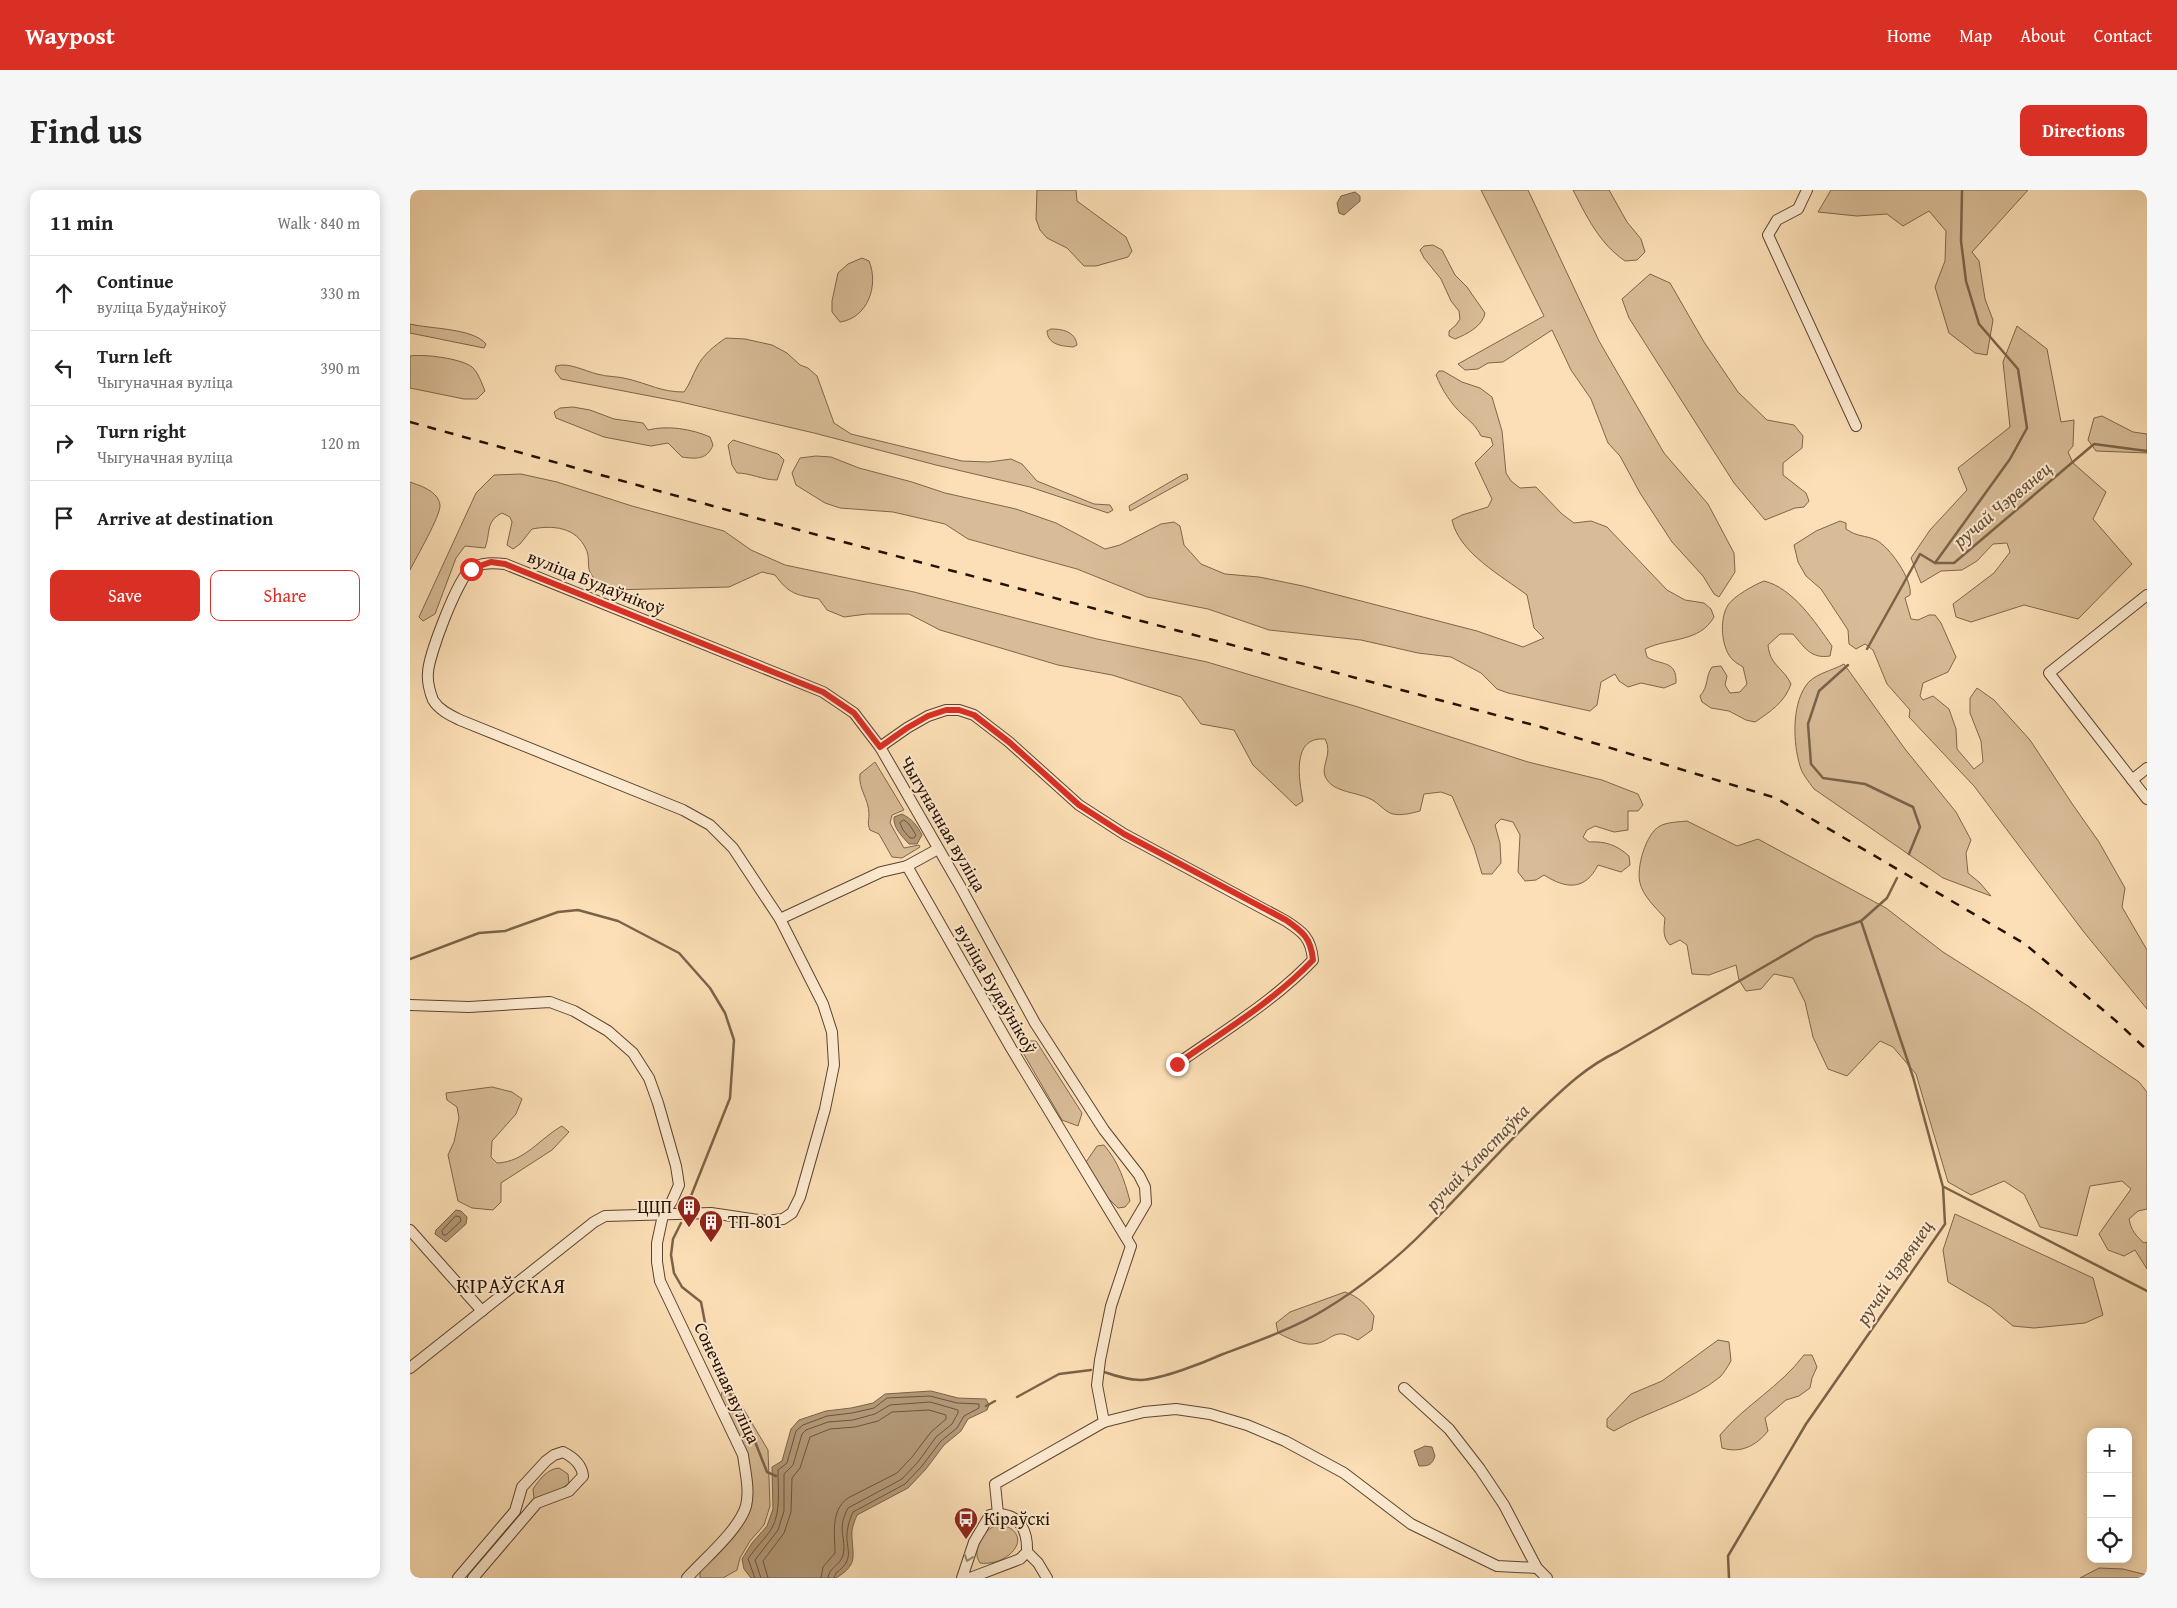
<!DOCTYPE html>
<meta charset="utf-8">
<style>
:root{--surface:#fff;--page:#f6f6f6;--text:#222;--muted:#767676;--line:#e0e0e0;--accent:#d93025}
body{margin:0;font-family:"Gentium Book Plus",serif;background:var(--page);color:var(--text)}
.controls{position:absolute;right:15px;bottom:15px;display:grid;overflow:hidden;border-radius:10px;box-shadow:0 2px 12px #0003}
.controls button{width:45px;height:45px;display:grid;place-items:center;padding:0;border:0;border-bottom:1px solid var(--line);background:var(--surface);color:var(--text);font:25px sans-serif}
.stop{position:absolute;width:15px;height:15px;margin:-11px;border:4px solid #d93025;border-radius:50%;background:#fff}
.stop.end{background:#d93025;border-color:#fff;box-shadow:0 1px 5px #0008}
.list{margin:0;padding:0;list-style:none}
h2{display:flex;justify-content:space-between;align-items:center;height:65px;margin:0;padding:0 20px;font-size:21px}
h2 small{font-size:16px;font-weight:400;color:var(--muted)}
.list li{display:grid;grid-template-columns:32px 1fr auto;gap:15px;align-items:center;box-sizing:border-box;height:75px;padding:0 20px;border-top:1px solid var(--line)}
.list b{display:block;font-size:19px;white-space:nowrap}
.list p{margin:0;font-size:16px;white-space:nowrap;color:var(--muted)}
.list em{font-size:16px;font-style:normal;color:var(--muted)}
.actions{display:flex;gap:10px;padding:15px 20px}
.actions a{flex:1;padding:11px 0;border:1px solid var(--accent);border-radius:10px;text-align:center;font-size:18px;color:var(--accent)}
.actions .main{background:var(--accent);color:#fff}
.icon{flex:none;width:28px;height:28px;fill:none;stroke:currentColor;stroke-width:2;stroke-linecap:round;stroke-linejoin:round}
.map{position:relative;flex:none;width:1737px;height:1388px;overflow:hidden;border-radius:10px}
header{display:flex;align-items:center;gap:30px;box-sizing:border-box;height:70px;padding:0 25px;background:var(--accent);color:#fff}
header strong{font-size:24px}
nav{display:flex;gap:28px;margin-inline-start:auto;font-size:18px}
.intro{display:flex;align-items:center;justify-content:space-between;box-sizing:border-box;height:120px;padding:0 30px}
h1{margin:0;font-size:35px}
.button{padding:12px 22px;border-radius:10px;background:var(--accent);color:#fff;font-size:18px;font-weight:700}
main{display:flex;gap:30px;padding:0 30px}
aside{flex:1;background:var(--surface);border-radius:10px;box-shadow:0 2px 12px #0003}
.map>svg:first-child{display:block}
.green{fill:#d8bc97;stroke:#7f664c}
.water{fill:#b39978;stroke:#7b6348}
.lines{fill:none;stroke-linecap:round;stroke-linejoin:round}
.shore{stroke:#6c553c;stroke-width:1}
.stream{stroke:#7b6348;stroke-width:2.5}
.minor-casing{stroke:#5c442e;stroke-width:12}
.minor{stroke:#fdead0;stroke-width:10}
.rail{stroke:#261100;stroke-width:2.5;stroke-dasharray:9 9;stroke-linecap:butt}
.oneway{stroke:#9c8872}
.route{stroke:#d93025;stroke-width:6}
.labels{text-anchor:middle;stroke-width:4;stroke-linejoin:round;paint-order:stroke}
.street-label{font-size:18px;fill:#261100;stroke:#fdead0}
.poi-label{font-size:18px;fill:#261100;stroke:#fdead0;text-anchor:start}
.water-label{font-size:19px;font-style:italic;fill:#654e36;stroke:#fdead0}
.quarter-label{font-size:20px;letter-spacing:1px;fill:#261100;stroke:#fdead0}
</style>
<header>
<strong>Waypost</strong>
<nav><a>Home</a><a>Map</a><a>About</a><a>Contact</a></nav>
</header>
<div class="intro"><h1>Find us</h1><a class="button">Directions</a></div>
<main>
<aside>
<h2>11 min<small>Walk · 840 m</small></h2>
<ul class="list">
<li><svg class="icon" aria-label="ahead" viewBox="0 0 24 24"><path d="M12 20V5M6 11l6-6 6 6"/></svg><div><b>Continue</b><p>вуліца Будаўнікоў</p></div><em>330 m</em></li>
<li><svg class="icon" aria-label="left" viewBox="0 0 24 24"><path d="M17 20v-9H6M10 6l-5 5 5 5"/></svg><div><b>Turn left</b><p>Чыгуначная вуліца</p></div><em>390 m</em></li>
<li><svg class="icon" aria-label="right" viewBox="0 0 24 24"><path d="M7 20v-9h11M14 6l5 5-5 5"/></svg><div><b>Turn right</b><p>Чыгуначная вуліца</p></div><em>120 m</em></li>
<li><svg class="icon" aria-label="arrive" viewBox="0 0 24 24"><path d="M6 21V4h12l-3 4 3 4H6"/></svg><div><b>Arrive at destination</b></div></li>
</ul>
<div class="actions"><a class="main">Save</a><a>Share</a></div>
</aside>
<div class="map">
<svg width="1737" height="1388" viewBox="0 0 1737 1388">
<rect width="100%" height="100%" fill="#fcdfb6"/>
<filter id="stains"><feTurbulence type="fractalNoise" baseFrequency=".004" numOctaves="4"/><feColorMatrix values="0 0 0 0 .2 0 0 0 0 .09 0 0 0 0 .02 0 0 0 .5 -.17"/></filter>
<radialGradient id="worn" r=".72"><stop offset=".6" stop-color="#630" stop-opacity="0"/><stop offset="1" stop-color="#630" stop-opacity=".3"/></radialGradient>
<!-- green -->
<g class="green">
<path d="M627,0H666L667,11L716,47L722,61L718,67L686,76H674L657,58L637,48L630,40L626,29Z"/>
<path d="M1071,0H1118L1189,151L1254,263L1298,314L1324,363L1325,382L1309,407L1304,404L1293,386L1262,352L1230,303L1210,266L1198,253L1181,209L1161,180L1142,140L1093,172L1078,173L1068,179L1055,180L1048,174L1134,126Z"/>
<path d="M1163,0H1199L1217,32L1231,49L1235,62L1227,70L1215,71C1189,53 1177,27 1163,0Z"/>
<path d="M1421,0H1618L1562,62L1569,71L1575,109L1583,130L1577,165L1565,163L1539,143L1525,97L1535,71L1536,41L1519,21L1493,36L1477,24L1447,26L1408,22Z"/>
<path d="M1023,55L1032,60L1045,85L1057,97L1075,123C1073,136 1057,144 1045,149L1039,146V141L1046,135L1050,129L1049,121L1041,111L1031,89L1014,68L1010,60L1014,56Z"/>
<path d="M452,68L459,71C469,95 458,128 430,132L422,122V111L428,83L438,74Z"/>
<path d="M1240,84L1260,93L1294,152L1328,202L1357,230L1384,235L1393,246L1392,258L1373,273V285L1396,303L1399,311L1394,317L1385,318L1355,330L1324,293L1219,128L1212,109Z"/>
<path d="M0,134C20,139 63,138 76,154L74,158L0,143Z"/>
<path d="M1607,136L1637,159L1651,232L1664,230L1663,256L1658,262L1663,273L1696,302L1683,329L1722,374L1668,429L1614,415L1561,432L1546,427L1543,414L1584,383L1600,362L1597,353L1583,354L1567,371L1552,380L1531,381L1511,393L1501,368L1520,340L1557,300L1548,278L1600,237L1593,172Z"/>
<path d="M641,139C652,139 665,141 667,155L663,157C652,156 638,155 637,141Z"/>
<path d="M316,148L335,149L362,155L377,163L390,175L398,178L407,186L424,233L441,244L552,271L579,272L601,269L612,274L627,291L684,314L700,315L703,320L698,323L620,297L526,275L404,243L271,212L151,189L145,181L146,176C158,172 175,181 187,184C197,187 207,186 218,189C239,194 251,202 274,202C280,194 282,186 287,177C293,165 305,155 316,148Z"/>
<path d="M0,166C14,164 50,168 62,177C68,182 72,194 75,201L67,209H54L0,198Z"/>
<path d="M1029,181H1033L1052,192L1070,198L1082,207L1092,241L1096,283L1101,291L1110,298L1126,297L1152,324L1164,333L1181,331L1197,337L1257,400L1275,410L1294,413L1301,419L1304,427C1289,453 1260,447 1235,459L1237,467C1250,476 1267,469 1266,493L1254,498L1231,493L1218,497L1209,491L1205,484L1191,492L1187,515L1180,521L1098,503L1087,499L1071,483L1041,467L1008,463L951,450L859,440L798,419L737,407L667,379L558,349L535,334L483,322L430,318L415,313L386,295L382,283L390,268L406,266L421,267L449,278L502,292L535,303L606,319L646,333L695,359L710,355L751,334L764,332L770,336L774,355L791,374L815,384L849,387L893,396L1067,441L1113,457L1134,448L1124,438L1117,405C1092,386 1049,363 1042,330L1052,325L1078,317L1082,309L1065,273L1083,255L1081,248L1071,246C1066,236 1061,232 1053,225C1041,214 1032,200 1026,185Z"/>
<path d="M163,217L180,220L204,229L233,233L238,240C257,235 282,239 300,247L303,255C297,270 286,269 272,267L258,253L241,256L194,247L146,228L144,222L150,218Z"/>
<path d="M1692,226L1723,242L1737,244V263L1686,261L1678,250L1684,228Z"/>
<path d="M323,250L368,264L374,270L367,290C352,290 341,283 327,283L322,275L318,255Z"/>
<path d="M111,284L147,292L222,316L314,341L341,360L375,375L504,402L687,449L797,472L948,517L1118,572L1192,590L1228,604L1233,615L1228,621H1218V640L1204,642L1185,636L1177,640L1173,647L1179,652C1195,651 1207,655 1219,666L1220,675L1211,682L1188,675C1175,701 1156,699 1134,685L1126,690L1115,691L1108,682L1110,645L1103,632L1091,629L1085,635L1090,653L1091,673L1082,684H1072L1064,657L1042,606L1031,602L1014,604L1010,621C1002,623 992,626 983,624C977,623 970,615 964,611C949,601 922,604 915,586C911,575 923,564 915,549C881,546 889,590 893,611L886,616L843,575L824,540L791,534L771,507L702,485L648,475L530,440L499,424H457L434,427L417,420L409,409C386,405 379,404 365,385L352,382L319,397L201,400C192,395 185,392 180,382C177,376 180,366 176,359C166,337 143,335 122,339L110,354L103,359L97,355L102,332L100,327L92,323C75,332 81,342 75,358L55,356L46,368L25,424L13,431L9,427L66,303L84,285Z"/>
<path d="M777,284L778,289L720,321L719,316L772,285Z"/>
<path d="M0,292C11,296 28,301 30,315C31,325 6,368 0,380Z"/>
<path d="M1430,331L1436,333V339C1447,347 1455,345 1466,350C1479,356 1503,390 1500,405L1495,408L1501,429L1508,430L1519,425H1525L1531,433L1546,467L1538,482L1513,493L1510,506L1513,510L1523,506L1539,519L1546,539L1547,559L1564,579L1573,572L1571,551L1560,523V508L1567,498L1584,510L1620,550L1663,615L1689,652L1715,698L1712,717L1737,760V819L1673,741L1564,596L1499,527L1500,520L1477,494L1463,460L1455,454L1446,459L1439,454L1438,440L1411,399L1396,386L1388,372L1384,355L1406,341Z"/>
<path d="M1354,391C1383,398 1405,432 1422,456L1420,466C1401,469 1395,458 1383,444H1370L1358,455C1360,476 1373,477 1381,494C1375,512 1360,522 1345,532L1336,530L1319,521L1301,518L1292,512L1290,506C1299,496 1295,487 1302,477L1311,476L1317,486L1315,495L1320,503L1330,502L1337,494L1333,477C1330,475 1326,473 1323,470C1311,459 1309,429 1318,415C1324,406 1344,395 1354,391Z"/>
<path d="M1434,474L1495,559L1546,622L1561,650L1556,663L1558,683L1570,693L1581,706L1533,688L1404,599C1399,592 1392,584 1390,576C1383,553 1382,517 1395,497C1402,484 1422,481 1434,474Z"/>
<path d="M465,572L494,620L482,625L480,633L494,658L509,655L510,657L492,668L482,667L469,644L460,640C457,633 459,631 459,624C459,609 448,599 450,584Z"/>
<path d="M1277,631L1327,656L1348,649L1476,718L1533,762L1618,816L1729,892L1737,902V1019L1728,1021L1719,1029C1721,1040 1726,1046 1734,1053L1737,1052V1079L1725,1060L1714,1066L1698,1060L1689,1044L1721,999L1712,991L1680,996L1667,1046L1630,1037L1614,1004L1594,991L1561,1005L1538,992L1506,884L1483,857L1470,851L1437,886L1418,879L1403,847L1395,812L1383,788L1364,784L1351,799L1336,801L1329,790L1326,775L1299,785L1282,784L1277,755L1270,750L1260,755C1252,747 1254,739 1255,728C1246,718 1233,706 1230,693C1226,678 1236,643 1250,636C1257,632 1269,632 1277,631Z"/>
<path d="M618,851H626L672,923L668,936L652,930L612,861Z"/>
<path d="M82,897L102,902L112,909L106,924L82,951L81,967L87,973C115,972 130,948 152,936L159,942L142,960L91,993V1012L83,1020L62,1018L48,1011L38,965L44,952L49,928L47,917L37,910L36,903Z"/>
<path d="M694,955C709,973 714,989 720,1011L715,1017L708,1018L694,1004L674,975L687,956Z"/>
<path d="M1545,1024L1683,1088L1693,1125L1675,1133L1624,1138L1603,1136L1580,1117L1538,1092L1533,1060Z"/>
<path d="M935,1102C949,1107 956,1114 964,1126L962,1140L948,1150C943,1148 938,1145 933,1144C925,1143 920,1148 914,1151C898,1159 882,1150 868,1143L866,1133L880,1122Z"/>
<path d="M1308,1150L1319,1152L1321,1171C1318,1176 1314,1183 1310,1187C1281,1211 1237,1221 1204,1241L1197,1237V1229L1221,1204L1252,1191Z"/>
<path d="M1394,1165H1402L1407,1177L1402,1188L1400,1198L1389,1206L1376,1210L1355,1228L1358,1241C1347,1255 1331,1264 1312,1258L1310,1245C1335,1215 1370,1197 1394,1165Z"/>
<path d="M312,1202L324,1203L358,1260L360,1316L354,1335L340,1351L330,1368L327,1380L313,1388H290V1380L331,1334L339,1290L310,1209Z"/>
<path d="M149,1278L158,1284L159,1293C149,1301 137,1310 124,1309L123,1299C130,1289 137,1279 149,1278Z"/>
<path d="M590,1334C627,1344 599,1377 570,1373C560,1359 575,1337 590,1334Z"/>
<path d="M1689,1378L1713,1379L1737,1385V1388H1670Z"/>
</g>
<!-- water -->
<g class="water">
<path d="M945,2L950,6V11L934,25L929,23L927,13L931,6Z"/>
<path d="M492,624C502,629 507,635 512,645L507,654H499C492,646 483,638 484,627Z"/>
<path d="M46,1020L51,1021L57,1027L56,1034L36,1052L25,1044L26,1040Z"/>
<path d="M521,1201L548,1208L576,1209L579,1215L577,1220L558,1229L551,1241L534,1255L516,1279L498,1298L447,1325C445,1330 443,1335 442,1340C441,1364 451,1373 426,1388H341L334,1379L332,1369L342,1353L357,1336L363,1319L362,1277L372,1271L381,1239L389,1230L416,1221L441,1218L463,1213L475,1204Z"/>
<path d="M1015,1256L1022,1257L1025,1266C1022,1275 1019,1276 1009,1276L1004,1261Z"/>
</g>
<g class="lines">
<!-- shore -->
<g class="shore">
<path d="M494,630L499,634L506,645L504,648H500L493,640L490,633Z"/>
<path d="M46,1026L50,1027L51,1031L36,1045H33L32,1041Z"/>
<path d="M345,1388L338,1369C345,1358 356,1348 362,1338C371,1321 368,1299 368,1280L377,1273L386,1241L393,1235L417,1226L442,1223L464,1218L477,1208L520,1206L547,1213L569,1214V1218L554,1226L547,1238L531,1251L512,1276L495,1294L443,1322C441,1326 439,1332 438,1337C433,1358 448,1367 426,1383L424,1388"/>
<path d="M351,1388L345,1370L368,1340L374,1321V1284L383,1275L392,1244L396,1240L418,1232L443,1230L465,1224L480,1215L520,1212L548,1220V1223L542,1234L526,1247L508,1272L492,1289L438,1318C426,1340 437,1348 433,1365C430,1376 419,1377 418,1388"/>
<path d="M358,1388L353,1371L374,1343L381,1322L382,1288L390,1278L400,1247L420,1239L445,1237L468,1231L482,1222L519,1220L536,1225V1229L521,1242L502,1267L487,1283L438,1308C420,1321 425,1344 425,1363L413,1377L411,1388"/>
</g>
<!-- stream -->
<g class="stream">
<path d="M1525,373L1600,269L1617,238L1608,179L1569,134L1556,91L1551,51L1552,1"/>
<path d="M1457,459L1510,364L1525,373H1544L1684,254L1737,261"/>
<path d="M1438,475L1409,501L1398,534L1401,574L1413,588L1455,594L1503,617L1510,637L1499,664"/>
<path d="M0,769L69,743L95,741L148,722L168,720L208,731L269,763L300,798L315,823L324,850L320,908L277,1016"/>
<path d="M1534,997L1737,1101"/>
<path d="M271,1033L263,1049L261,1065L264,1083L272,1097L291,1112L298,1148L306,1172"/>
<path d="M694,1182C706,1186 718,1190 731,1190C752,1189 793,1173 813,1164C845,1152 885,1138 914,1120C949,1099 988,1068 1017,1038C1054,1001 1089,961 1127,924C1152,900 1175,877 1207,862L1405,747L1451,731"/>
<path d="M318,1200L344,1249L357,1282L366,1286"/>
<path d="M607,1207L649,1184L681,1180"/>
<path d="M576,1216L585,1211"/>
<path d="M1319,1388L1318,1366L1396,1234L1535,1034L1533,997L1503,887L1451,731L1477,708L1487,688"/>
</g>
<!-- minor casing -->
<g class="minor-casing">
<g id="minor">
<path d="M1397,0L1388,19L1367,30L1358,45L1446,236"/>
<path d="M1737,405L1639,483L1737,609"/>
<path d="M470,557L497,538L518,526L536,520H549L564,525L599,552L669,615L714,644L876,731C893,742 901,748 903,770C864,811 814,841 767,874"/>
<path d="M1722,590L1737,578"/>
<path d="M497,676L528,659"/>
<path d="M370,729L471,682L497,676L601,858L721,1056L701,1116L690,1170L687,1195L694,1232"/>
<path d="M0,815L59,817L140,812L164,821L198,841L223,863L239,888L248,913L266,976L269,995L262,1011L253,1025L247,1053V1072L250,1091L333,1265C335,1281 340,1300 336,1316C329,1340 294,1369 277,1388"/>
<path d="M0,1040L72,1121"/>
<path d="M0,1178L184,1032L195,1026L301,1023L356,1031L373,1029L382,1023L390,1007L415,919L424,875L422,842L413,814L370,729L323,658L300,635L273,620L50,530C40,525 29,520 23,510C20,503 17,491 18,483C18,467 48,387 61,379C71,372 84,373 95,374L413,502L444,523L470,557L550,696L625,833L694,940L729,985L735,997L736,1013L716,1047"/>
<path d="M994,1198L1039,1239L1070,1279L1094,1315L1127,1378L1137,1388"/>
<path d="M588,1324L585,1294L694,1232L734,1222L766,1219L800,1224L837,1235L875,1251L934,1283L1001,1334L1087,1376L1127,1378"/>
<path d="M617,1362L628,1373L637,1388"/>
<path d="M48,1388L105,1321L112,1297L136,1271L144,1265L153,1262C163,1267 172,1274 173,1286L159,1301L127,1313L63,1388"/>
<path d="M552,1388L564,1352L580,1325C606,1321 618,1336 617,1362L610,1369L560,1388"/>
</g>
</g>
<!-- minor -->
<use href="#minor" class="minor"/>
<!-- rail -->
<path class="rail" d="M0,232L411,346L1131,537L1366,608L1615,754L1706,831L1737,860"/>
</g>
<!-- one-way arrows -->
<defs><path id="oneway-chevron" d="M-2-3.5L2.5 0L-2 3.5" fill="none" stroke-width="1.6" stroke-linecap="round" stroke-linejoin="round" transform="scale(1.25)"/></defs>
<use class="oneway" href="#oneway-chevron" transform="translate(558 1368) rotate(109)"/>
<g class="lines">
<!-- route -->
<path class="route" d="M61,379L81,372L95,374L413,502L444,523L470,557L497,538L518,526L536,520H549L564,525L599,552L669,615L714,644L876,730C893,742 901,748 903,770C864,811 814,841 767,874"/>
</g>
<!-- icons -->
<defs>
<g id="building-pin" transform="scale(1.25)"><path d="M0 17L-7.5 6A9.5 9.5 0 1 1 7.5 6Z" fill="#8f2418" stroke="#fdead0"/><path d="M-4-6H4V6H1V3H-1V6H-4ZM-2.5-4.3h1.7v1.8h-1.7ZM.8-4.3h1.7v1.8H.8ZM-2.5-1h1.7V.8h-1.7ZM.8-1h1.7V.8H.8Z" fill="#fff"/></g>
<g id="bus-pin" transform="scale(1.25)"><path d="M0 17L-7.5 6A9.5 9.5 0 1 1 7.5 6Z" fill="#8f2418" stroke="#fdead0"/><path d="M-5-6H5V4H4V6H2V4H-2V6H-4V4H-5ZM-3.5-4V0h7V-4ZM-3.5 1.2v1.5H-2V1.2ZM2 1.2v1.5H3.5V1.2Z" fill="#fff"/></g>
</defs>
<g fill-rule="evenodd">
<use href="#building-pin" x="279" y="1017"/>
<use href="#building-pin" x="301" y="1032"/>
<use href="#bus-pin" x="556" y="1329"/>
</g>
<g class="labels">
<!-- street labels -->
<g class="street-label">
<text transform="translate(186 393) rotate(22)" y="6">вуліца Будаўнікоў</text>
<text transform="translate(533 634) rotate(60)" y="6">Чыгуначная вуліца</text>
<text transform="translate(586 799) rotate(60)" y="6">вуліца Будаўнікоў</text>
<text transform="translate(317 1193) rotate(65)" y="6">Сонечная вуліца</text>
</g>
<!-- poi labels -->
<g class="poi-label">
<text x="262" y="1023" text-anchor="end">ЦЦП</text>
<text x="318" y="1038">ТП-801</text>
<text x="574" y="1335">Кіраўскі</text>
</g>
<!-- water labels -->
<g class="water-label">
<text transform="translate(1592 314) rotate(-40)" y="7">ручай Чэрвянец</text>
<text transform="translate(1067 967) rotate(-46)" y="7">ручай Хлюстаўка</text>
<text transform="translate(1484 1082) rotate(-56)" y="7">ручай Чэрвянец</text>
</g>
<!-- quarter labels -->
<g class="quarter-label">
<text x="101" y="1103">КІРАЎСКАЯ</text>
</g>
</g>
<rect width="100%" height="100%" filter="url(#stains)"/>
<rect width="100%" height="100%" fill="url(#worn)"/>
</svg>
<div class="controls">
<button>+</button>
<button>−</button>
<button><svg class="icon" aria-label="locate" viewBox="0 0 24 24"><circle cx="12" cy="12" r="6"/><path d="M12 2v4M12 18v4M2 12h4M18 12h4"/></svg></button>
</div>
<div class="stop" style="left:61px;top:379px"></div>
<div class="stop end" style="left:767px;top:874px"></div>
</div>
</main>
